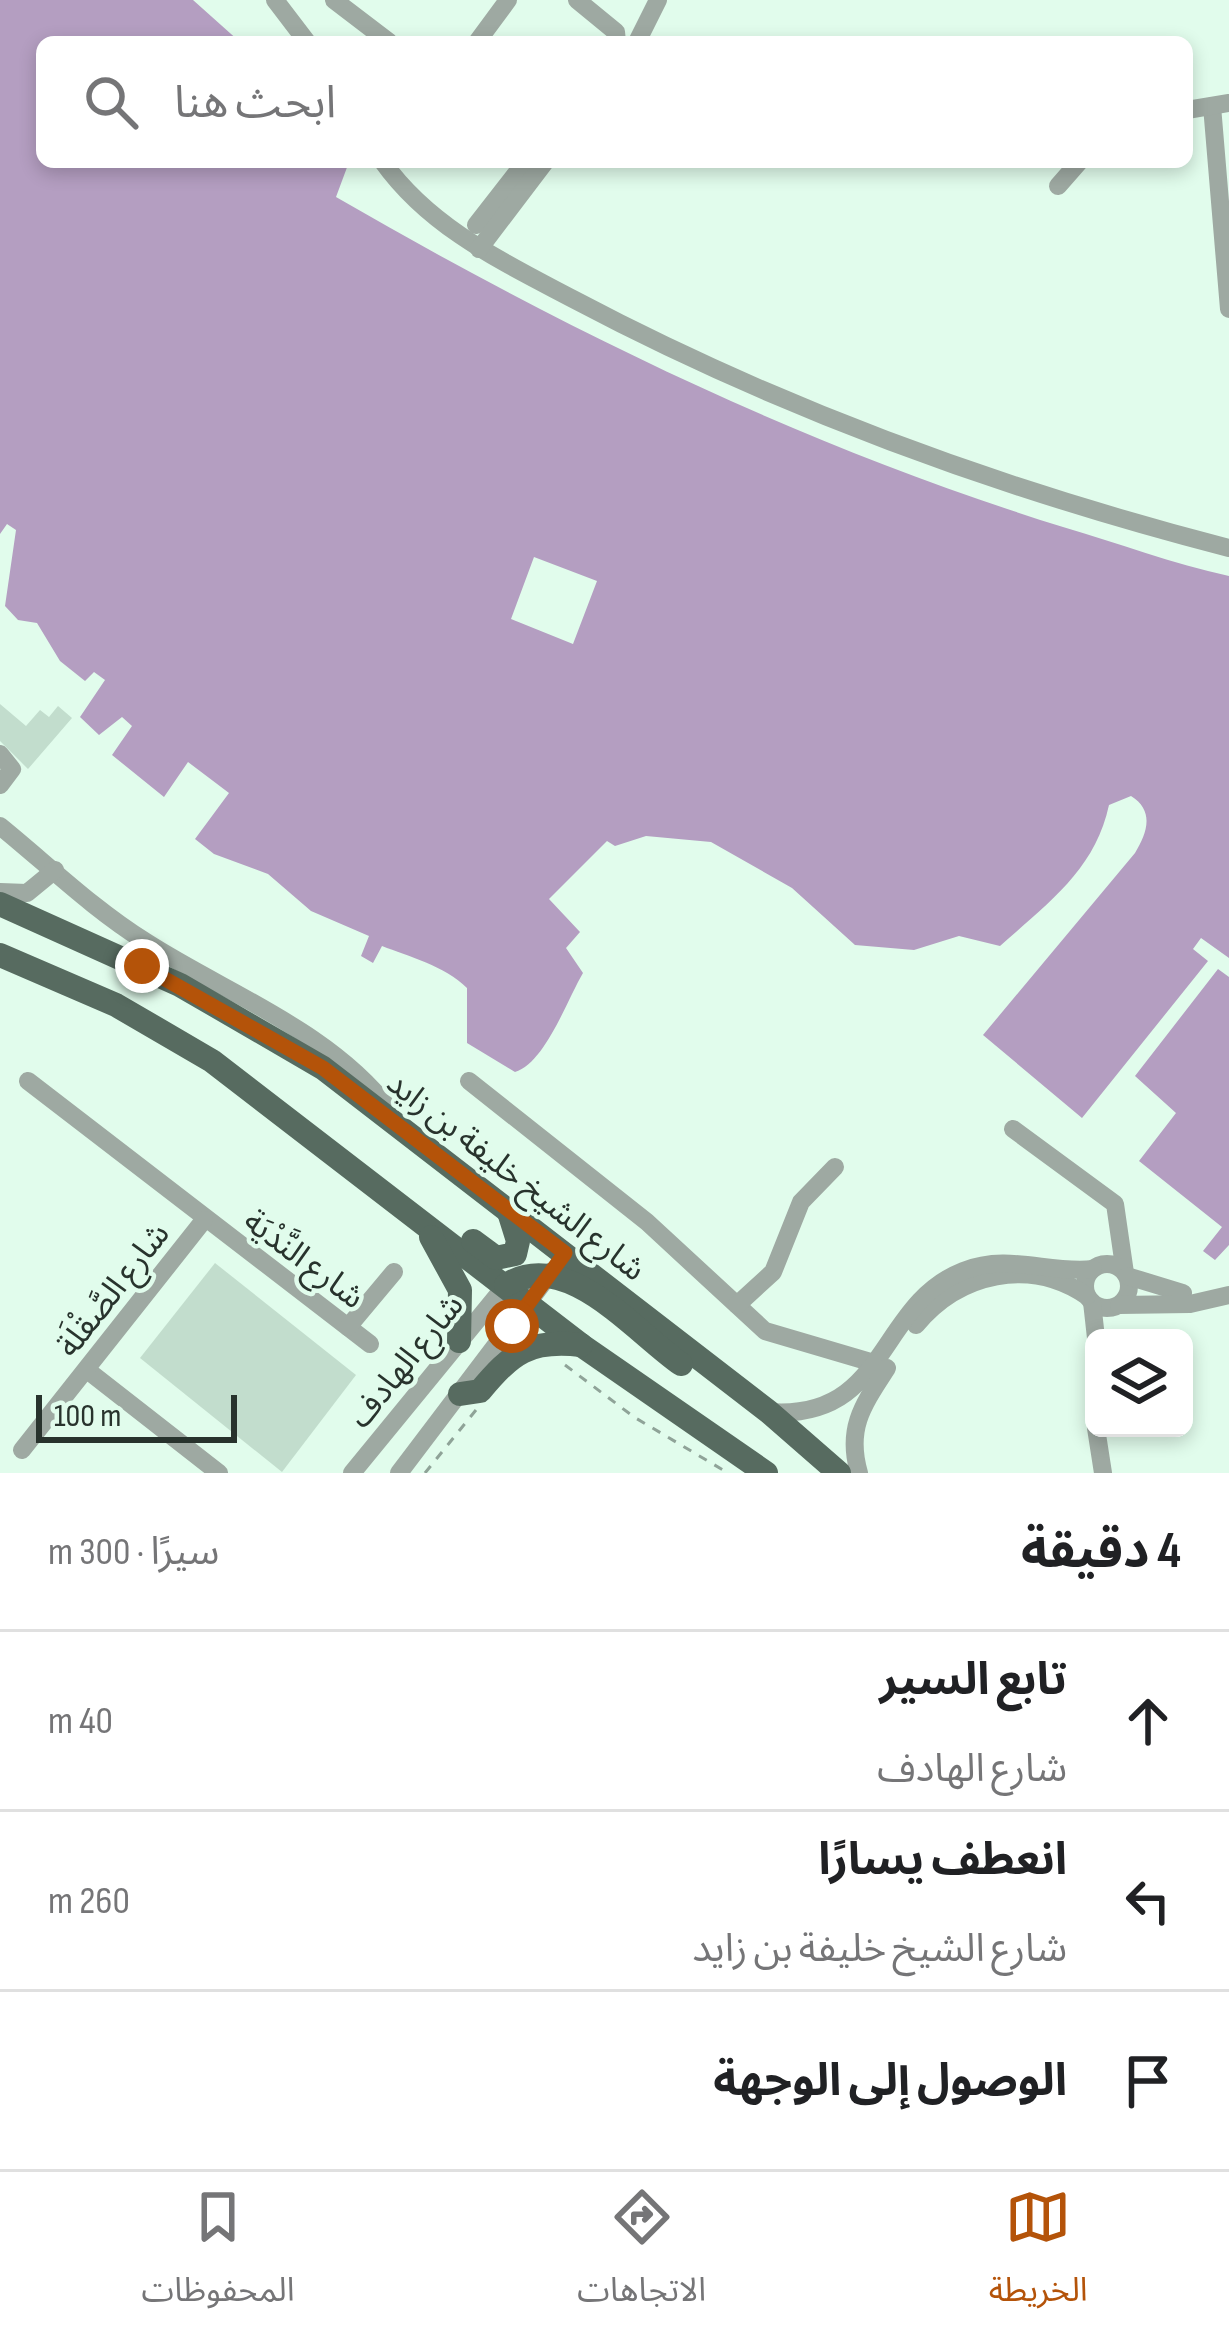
<!DOCTYPE html>
<html lang="ar">
<meta charset="utf-8">
<style>
:root{--surface:#fff;--page:#f6f6f6;--text:#202124;--muted:#757577;--line:#e0e0e0;--accent:#b45309}
body{margin:0;font-family:"Sofia Sans Condensed","Noto Sans Arabic",sans-serif;background:var(--page);color:var(--text);direction:rtl}
.controls{position:absolute;right:36px;bottom:36px;display:grid;overflow:hidden;border-radius:18px;box-shadow:0 6px 18px #0003}
.controls button{width:108px;height:108px;display:grid;place-items:center;padding:0;border:0;border-bottom:3px solid var(--line);background:var(--surface);color:var(--text);font:60px sans-serif}
.scale{position:absolute;left:36px;bottom:30px;width:201px;box-sizing:border-box;padding-left:12px;border:6px solid #28332d;border-top:0;font-size:33px;line-height:42px;white-space:nowrap;color:#28332d;-webkit-text-stroke:9px #e1fcec;paint-order:stroke}
.stop{position:absolute;width:36px;height:36px;margin:-27px;border:9px solid #b45309;border-radius:50%;background:#fff}
.stop.end{background:#b45309;border-color:#fff;box-shadow:0 3px 12px #0008}
.list{margin:0;padding:0;list-style:none}
h2{display:flex;justify-content:space-between;align-items:center;height:156px;margin:0;padding:0 48px;font-size:51px}
h2 small{font-size:39px;font-weight:400;color:var(--muted)}
.list li{display:grid;grid-template-columns:78px 1fr auto;gap:36px;align-items:center;box-sizing:border-box;height:180px;padding:0 48px;border-top:3px solid var(--line)}
.list b{display:block;font-size:45px;white-space:nowrap}
.list p{margin:0;font-size:39px;white-space:nowrap;color:var(--muted)}
.list em{font-size:39px;font-style:normal;color:var(--muted)}
.icon{flex:none;width:66px;height:66px;fill:none;stroke:currentColor;stroke-width:2;stroke-linecap:round;stroke-linejoin:round}
.map{position:relative;flex:none;width:1229px;height:1473px;overflow:hidden;direction:ltr}
.search{position:absolute;background:var(--surface);box-shadow:0 6px 18px #0003;left:36px;right:36px;top:36px;height:132px;display:flex;align-items:center;gap:30px;box-sizing:border-box;padding:0 42px;border-radius:18px;color:var(--muted);font-size:45px}
.sheet{height:696px;background:var(--surface)}
nav{display:flex;justify-content:space-around;align-items:center;box-sizing:border-box;height:168px;border-top:3px solid var(--line);background:var(--surface);font-size:33px;color:var(--muted)}
nav a{display:grid;justify-items:center;gap:6px}
nav .on{color:var(--accent)}
.map>svg:first-child{display:block}
.water{fill:#b49ec1;fill-rule:evenodd}
.building{fill:#c2ddcd}
.lines{fill:none;stroke-linecap:round;stroke-linejoin:round}
.path{stroke:#8fa398;stroke-width:3;stroke-dasharray:9 9;stroke-linecap:butt}
.minor{stroke:#9ea9a2;stroke-width:18}
.major{stroke:#576b60;stroke-width:24}
.route{stroke:#b45309;stroke-width:15}
.labels{text-anchor:middle;stroke-width:9;stroke-linejoin:round;paint-order:stroke}
.street-label{font-size:33px;fill:#28332d;stroke:#e1fcec}
</style>
<div class="map">
<svg width="1229" height="1473" viewBox="0 0 1229 1473">
<rect width="100%" height="100%" fill="#e1fcec"/>
<!-- water -->
<g class="water">
<path d="M0,0H193L240,42H42V162H349L336,197C569,332 806,447 1063,527C1118,543 1173,564 1229,576V958L1201,938L1193,949L1208,961L1082,1118L983,1035L1135,853C1147,833 1155,811 1131,796L1109,805C1095,870 1048,903 1000,946L959,936L914,950L855,945L792,888L711,842L646,836L615,846L607,841L549,899L580,932L566,948L583,973C567,1000 545,1063 515,1072L467,1043V988C445,966 408,956 382,946L373,963L361,956L369,936L311,911L268,874L214,854L195,839L229,793L188,762L164,797L112,755L132,726L122,717L99,735L80,717L105,680L94,672L85,681L60,661L37,623L18,620L5,606L16,530L7,524L0,534ZM534,557L597,581L573,644L511,619Z"/>
<path d="M1218,969L1229,977V1245L1215,1260L1203,1251L1222,1227L1139,1161L1176,1113L1135,1076Z"/>
</g>
<!-- building -->
<g class="building">
<path d="M0,704L26,726L40,710L49,717L58,706L72,718L28,769L0,741Z"/>
<path d="M215,1263L356,1375L282,1472L140,1358Z"/>
</g>
<g class="lines">
<!-- path -->
<g class="path">
<path d="M565,1365L634,1417L728,1473"/>
<path d="M425,1473L476,1410"/>
</g>
<!-- minor -->
<g class="minor">
<path d="M275,0L307,42"/>
<path d="M334,0L389,42"/>
<path d="M577,0L616,32L617,42"/>
<path d="M477,42L508,0"/>
<path d="M637,42L658,0"/>
<path d="M1212,106L1229,309"/>
<path d="M1187,110L1229,103"/>
<path d="M383,162C430,228 503,262 573,299C779,408 1004,490 1229,548"/>
<path d="M1058,186L1079,162"/>
<path d="M476,225L525,162"/>
<path d="M479,249L545,162"/>
<path d="M0,754L12,769L0,785"/>
<path d="M0,826C48,865 93,909 146,942C227,994 330,1031 390,1110"/>
<path d="M0,892L27,893L55,870"/>
<path d="M28,1081L370,1344"/>
<path d="M469,1081L647,1222L765,1331L877,1364"/>
<path d="M1013,1129L1115,1204L1125,1273"/>
<circle cx="1107" cy="1286" r="22"/>
<path d="M1127,1276L1183,1293"/>
<path d="M1092,1302L1096,1338"/>
<path d="M737,1305L773,1272L801,1202L835,1167"/>
<path d="M1119,1305L1190,1304L1229,1295"/>
<path d="M916,1325C959,1273 1030,1257 1087,1296"/>
<path d="M348,1327L394,1272"/>
<path d="M1094,1357V1415"/>
<path d="M87,1370L219,1473"/>
<path d="M769,1412C888,1421 877,1305 963,1271C1009,1253 1048,1274 1093,1269"/>
<path d="M1096,1428L1103,1473"/>
<path d="M22,1450L204,1220"/>
<path d="M352,1473L506,1285"/>
<path d="M399,1473L552,1271"/>
<path d="M859,1473C846,1428 863,1405 887,1368"/>
</g>
<!-- major -->
<g class="major">
<path d="M0,904L180,985L323,1068L769,1412L839,1473"/>
<path d="M0,955L116,1005L212,1061L581,1345L766,1473"/>
<path d="M431,1237L460,1290L459,1341"/>
<path d="M473,1241L496,1258L515,1254L518,1241L508,1209"/>
<path d="M506,1285C566,1247 634,1331 681,1364"/>
<path d="M460,1394L480,1391C512,1353 529,1339 581,1345"/>
</g>
</g>
<g class="lines">
<!-- route -->
<path class="route" d="M142,966L323,1068L565,1253L512,1326"/>
</g>
<g class="labels">
<!-- street labels -->
<g class="street-label">
<text transform="translate(517 1175) rotate(38)" y="12">شارع الشيخ خليفة بن زايد</text>
<text transform="translate(305 1258) rotate(37)" y="12">شارع النَّدْيَة</text>
<text transform="translate(112 1289) rotate(-52)" y="12">شارع الصَّقْلَة</text>
<text transform="translate(405 1360) rotate(-51)" y="12">شارع الهادف</text>
</g>
</g>
</svg>
<div class="controls">
<button><svg class="icon" aria-label="layers" viewBox="0 0 24 24"><path d="M12 4l9 5-9 5-9-5zM3 14l9 5 9-5"/></svg></button>
</div>
<div class="scale">100 m</div>
<div class="stop" style="left:512px;top:1326px"></div>
<div class="stop end" style="left:142px;top:966px"></div>
<div class="search"><svg class="icon" aria-label="search" viewBox="0 0 24 24"><circle cx="10" cy="10" r="6"/><path d="M15 15l6 6"/></svg>ابحث هنا</div>
</div>
<section class="sheet">
<h2>4 دقيقة<small>سيرًا · 300 m</small></h2>
<ul class="list">
<li><svg class="icon" aria-label="ahead" viewBox="0 0 24 24"><path d="M12 20V5M6 11l6-6 6 6"/></svg><div><b>تابع السير</b><p>شارع الهادف</p></div><em>40 m</em></li>
<li><svg class="icon" aria-label="left" viewBox="0 0 24 24"><path d="M17 20v-9H6M10 6l-5 5 5 5"/></svg><div><b>انعطف يسارًا</b><p>شارع الشيخ خليفة بن زايد</p></div><em>260 m</em></li>
<li><svg class="icon" aria-label="arrive" viewBox="0 0 24 24"><path d="M6 21V4h12l-3 4 3 4H6"/></svg><div><b>الوصول إلى الوجهة</b></div></li>
</ul>
</section>
<nav>
<a class="on"><svg class="icon" aria-label="map" viewBox="0 0 24 24"><path d="M3 6l6-2 6 2 6-2v14l-6 2-6-2-6 2zM9 4v14M15 6v14"/></svg>الخريطة</a>
<a><svg class="icon" aria-label="directions" viewBox="0 0 24 24"><path d="M12 3l9 9-9 9-9-9zM9 14v-3h6M13 9l2 2-2 2"/></svg>الاتجاهات</a>
<a><svg class="icon" aria-label="saved" viewBox="0 0 24 24"><path d="M7 4h10v16l-5-4-5 4z"/></svg>المحفوظات</a>
</nav>
